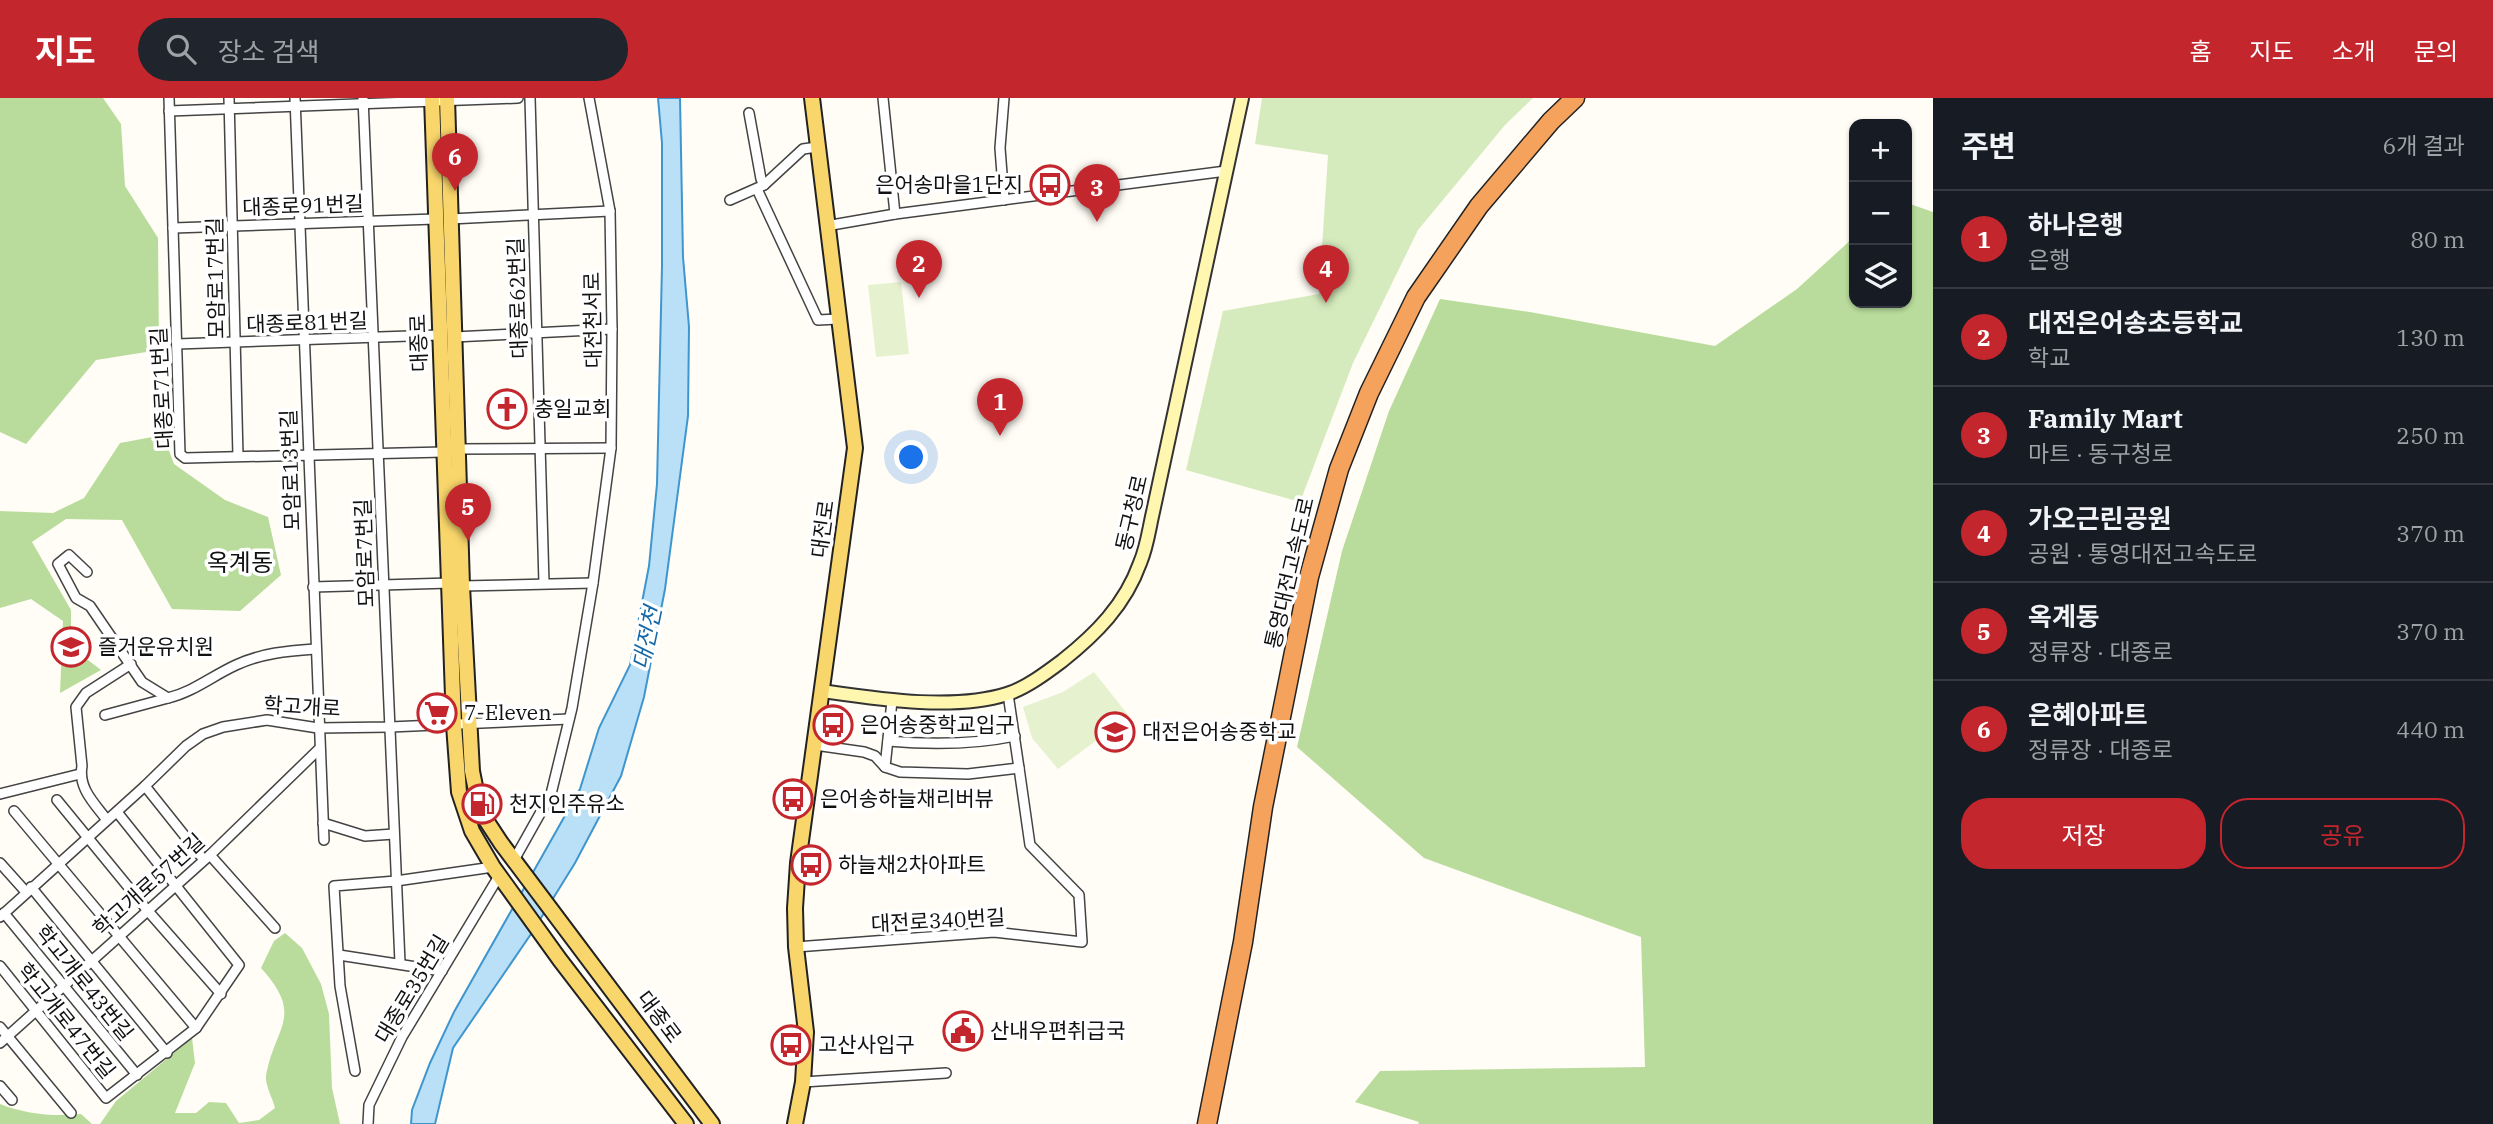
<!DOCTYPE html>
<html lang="ko">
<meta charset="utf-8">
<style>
:root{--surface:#171b24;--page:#20242c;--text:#f1f3f6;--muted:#9ea1a6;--line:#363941;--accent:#c4262e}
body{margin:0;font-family:"IBM Plex Serif","Noto Sans KR",serif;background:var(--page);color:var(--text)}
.controls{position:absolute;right:21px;top:21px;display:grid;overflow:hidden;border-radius:14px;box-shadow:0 2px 5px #0004}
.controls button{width:63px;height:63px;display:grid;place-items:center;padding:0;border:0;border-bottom:2px solid var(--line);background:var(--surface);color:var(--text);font:35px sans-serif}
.you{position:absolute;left:912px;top:360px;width:24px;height:24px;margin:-18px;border:5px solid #fff;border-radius:50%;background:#1a73e8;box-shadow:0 0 0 10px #1a73e833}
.badge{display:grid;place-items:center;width:46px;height:46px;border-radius:50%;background:var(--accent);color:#fff;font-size:23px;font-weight:700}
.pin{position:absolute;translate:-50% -58px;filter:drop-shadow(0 2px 4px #0008)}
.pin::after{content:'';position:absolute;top:37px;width:24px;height:21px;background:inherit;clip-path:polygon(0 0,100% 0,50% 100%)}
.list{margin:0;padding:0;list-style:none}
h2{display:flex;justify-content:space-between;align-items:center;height:91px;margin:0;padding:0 28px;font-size:30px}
h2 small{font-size:23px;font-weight:400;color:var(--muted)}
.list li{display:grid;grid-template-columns:46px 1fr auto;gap:21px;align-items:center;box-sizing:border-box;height:98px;padding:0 28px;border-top:2px solid var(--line)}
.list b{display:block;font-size:26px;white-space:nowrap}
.list p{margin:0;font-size:23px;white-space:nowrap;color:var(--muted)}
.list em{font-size:23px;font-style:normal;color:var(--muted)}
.actions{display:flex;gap:14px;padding:21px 28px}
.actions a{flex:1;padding:16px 0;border:2px solid var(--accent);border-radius:28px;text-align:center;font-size:24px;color:var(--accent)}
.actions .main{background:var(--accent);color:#fff}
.icon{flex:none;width:38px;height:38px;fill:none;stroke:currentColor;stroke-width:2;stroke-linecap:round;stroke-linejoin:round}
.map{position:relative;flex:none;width:1933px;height:1026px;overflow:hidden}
header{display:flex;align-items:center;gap:42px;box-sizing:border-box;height:98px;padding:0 35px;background:var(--accent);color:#fff}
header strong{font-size:33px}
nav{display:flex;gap:38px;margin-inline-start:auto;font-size:24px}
.search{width:490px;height:63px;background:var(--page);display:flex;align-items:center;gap:18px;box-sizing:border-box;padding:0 24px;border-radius:38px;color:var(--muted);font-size:26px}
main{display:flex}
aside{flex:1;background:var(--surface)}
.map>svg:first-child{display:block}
.green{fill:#d5ebbd}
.forest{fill:#b9dc9c}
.pitch{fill:#e6f2cf}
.water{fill:#b9e0f7;stroke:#3f96cf;stroke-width:2}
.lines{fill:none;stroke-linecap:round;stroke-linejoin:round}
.street-casing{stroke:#444;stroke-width:12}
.secondary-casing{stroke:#333;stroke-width:16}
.primary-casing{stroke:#222;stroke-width:18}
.highway-casing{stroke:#222;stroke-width:21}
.street{stroke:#fff;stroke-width:9}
.secondary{stroke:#fff6b0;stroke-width:12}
.primary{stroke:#f9d66b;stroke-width:14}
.highway{stroke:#f5a25d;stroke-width:18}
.labels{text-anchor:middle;stroke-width:7;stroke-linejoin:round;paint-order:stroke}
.poi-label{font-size:21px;fill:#111;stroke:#fff;text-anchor:start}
.street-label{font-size:21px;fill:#111;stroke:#fff}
.water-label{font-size:23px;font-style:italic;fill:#1768a6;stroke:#fff}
.quarter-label{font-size:24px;fill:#111;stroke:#fff}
</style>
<header>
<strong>지도</strong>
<div class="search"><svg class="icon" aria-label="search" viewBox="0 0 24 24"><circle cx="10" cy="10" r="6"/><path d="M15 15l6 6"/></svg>장소 검색</div>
<nav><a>홈</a><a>지도</a><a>소개</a><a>문의</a></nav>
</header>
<main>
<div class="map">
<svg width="1933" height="1026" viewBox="0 0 1933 1026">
<rect width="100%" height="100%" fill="#fffdf5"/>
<!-- green -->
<path class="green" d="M1262,0H1533L1505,27L1418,132L1353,265L1300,404L1186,372L1223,213L1319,196L1328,57L1255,46Z"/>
<!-- forest -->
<g class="forest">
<path d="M0,0H103L121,26L125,88L158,140L159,252L96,262L26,346L0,334Z"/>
<path d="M1907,105L1933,114V1026H1418L1419,1024L1355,1004L1380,973L1645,969L1641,839L1424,760L1297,649L1342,453L1389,313L1440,201L1530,214L1715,248L1797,191L1854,139V205H1907Z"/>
<path d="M163,337L174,366L225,402L268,419L281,477L240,513L172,511L122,422L66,421L32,444L71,512V549L101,572L60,595L63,523L31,501L0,510V413L53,415L84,400L120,345Z"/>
<path d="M285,835L302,850L321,886L329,916L332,990L340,1026H100L116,1003L192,940L195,965L175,1015H196L209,1004L226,1005L239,1025L259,1022L275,1010C273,1001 265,987 266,978C275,927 305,919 261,870L274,843Z"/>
<path d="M0,1006C26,1016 53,1019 81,1016L92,1026H0Z"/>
</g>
<!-- pitch -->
<g class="pitch">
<path d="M901,184L909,256L876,259L868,187Z"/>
<path d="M1094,574L1129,618L1058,671L1032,640L1023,609L1063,594Z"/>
</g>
<!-- water -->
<path class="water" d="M658,0H680L683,159L689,229L688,318L665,491L644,599L621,678L575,765L531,836L453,950L435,1026H411L412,1012L430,965L454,914L580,691L599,630L630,567L649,468L657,386L662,168V45Z"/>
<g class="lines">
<!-- street casing -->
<g class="street-casing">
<g id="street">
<path d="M169,0L180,356L185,360L444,354"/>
<path d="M229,0L238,358"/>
<path d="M295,0L324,742"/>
<path d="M363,0L400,865"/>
<path d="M530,0L544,485"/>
<path d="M883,0L895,116"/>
<path d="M1004,0L1000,50L1004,102"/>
<path d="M169,13L518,0"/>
<path d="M749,15L761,81L764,87"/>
<path d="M757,91L818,222L838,221"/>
<path d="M730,102L764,87L803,51L817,49"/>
<path d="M450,121L610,113"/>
<path d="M826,128L895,116L1226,73"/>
<path d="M173,130L435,121"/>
<path d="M454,239L612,231"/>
<path d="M177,246L439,237"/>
<path d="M458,351L611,350"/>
<path d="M87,474L69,457L58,466L76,500L90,508L142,584L168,600C193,594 212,578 236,567C262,555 287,553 315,551"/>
<path d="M462,488L593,485"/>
<path d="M313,489L450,485"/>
<path d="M105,617L168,600"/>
<path d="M888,643C932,647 972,647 1015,638"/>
<path d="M815,647L864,654L875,658L885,669L900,674L968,676L1019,670L1008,596"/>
<path d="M885,669L892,603"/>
<path d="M145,688L204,762"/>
<path d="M0,696L80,676"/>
<path d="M57,702L148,813L221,896"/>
<path d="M14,713L196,930"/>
<path d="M107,722C94,705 78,690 82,668L76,609L86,595L131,566"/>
<path d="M323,725L365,738L394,736"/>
<path d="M210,757L275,830"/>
<path d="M514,762L551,696L572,610L593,485L611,350L612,231L610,113L589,0"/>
<path d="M0,765L26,794"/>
<path d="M31,789L167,955"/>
<path d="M4,815L137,977"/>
<path d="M0,819L145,688L186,648L203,636L223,629L267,622L318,630L390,629L569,621"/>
<path d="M796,849L994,834L1082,844L1079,797L1030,747L1019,670"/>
<path d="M339,857L442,873"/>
<path d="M0,868L106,1000L196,930L239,867L117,714"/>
<path d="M0,929L71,1015"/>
<path d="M0,945L210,757L319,651"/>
<path d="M355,973L340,888L334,788L396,783L493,769"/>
<path d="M803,984L946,975"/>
<path d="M0,988L12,1002"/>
<path d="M368,1026L369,1007L402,939L499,778"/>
</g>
</g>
<!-- secondary casing -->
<g class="secondary-casing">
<path id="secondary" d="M822,593C878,601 953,613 1007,596C1026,590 1046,575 1062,563C1096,536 1125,507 1140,465C1147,449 1149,431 1153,414L1242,0"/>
</g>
<!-- primary casing -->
<g class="primary-casing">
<g id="primary">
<path d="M432,0L454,627L459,694L472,733L493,769L560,862L686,1026"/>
<path d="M447,0L462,488L472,673L480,713L501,745L712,1026"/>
<path d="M795,1026L803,984L806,934L796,849L795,810L798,765L855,350L812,0"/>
</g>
</g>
<!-- highway casing -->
<g class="highway-casing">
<path id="highway" d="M1207,1026L1243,844L1263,709L1309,479L1339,371L1369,295L1416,199L1479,108L1551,23L1575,0"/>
</g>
<!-- street -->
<use href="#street" class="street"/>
<!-- secondary -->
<use href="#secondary" class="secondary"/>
<!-- primary -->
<use href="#primary" class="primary"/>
<!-- highway -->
<use href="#highway" class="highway"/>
</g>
<!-- icons -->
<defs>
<g id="bus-ring" transform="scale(2.0125)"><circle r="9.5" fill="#fff" stroke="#c4262e" stroke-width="1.5"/><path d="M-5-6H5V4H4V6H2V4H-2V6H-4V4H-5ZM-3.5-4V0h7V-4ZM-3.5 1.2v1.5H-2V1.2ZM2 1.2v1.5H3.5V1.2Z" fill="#c4262e"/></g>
<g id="church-ring" transform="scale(2.0125)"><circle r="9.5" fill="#fff" stroke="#c4262e" stroke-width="1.5"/><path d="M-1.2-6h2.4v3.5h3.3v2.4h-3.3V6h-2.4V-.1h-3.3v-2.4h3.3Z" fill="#c4262e"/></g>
<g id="school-ring" transform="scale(2.0125)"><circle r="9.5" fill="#fff" stroke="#c4262e" stroke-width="1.5"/><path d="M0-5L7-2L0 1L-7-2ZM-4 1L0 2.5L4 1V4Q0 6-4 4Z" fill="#c4262e"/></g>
<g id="supermarket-ring" transform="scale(2.0125)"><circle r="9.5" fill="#fff" stroke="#c4262e" stroke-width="1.5"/><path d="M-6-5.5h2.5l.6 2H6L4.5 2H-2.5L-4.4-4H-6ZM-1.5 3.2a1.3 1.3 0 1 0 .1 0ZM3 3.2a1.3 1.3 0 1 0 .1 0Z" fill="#c4262e"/></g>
<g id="fuel-ring" transform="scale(2.0125)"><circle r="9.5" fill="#fff" stroke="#c4262e" stroke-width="1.5"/><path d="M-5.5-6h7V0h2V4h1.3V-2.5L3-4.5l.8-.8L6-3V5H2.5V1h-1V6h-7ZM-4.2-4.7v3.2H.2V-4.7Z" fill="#c4262e"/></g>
<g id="civic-ring" transform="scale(2.0125)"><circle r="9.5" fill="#fff" stroke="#c4262e" stroke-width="1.5"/><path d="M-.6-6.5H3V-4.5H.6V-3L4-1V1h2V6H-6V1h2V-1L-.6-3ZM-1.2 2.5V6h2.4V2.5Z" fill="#c4262e"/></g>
</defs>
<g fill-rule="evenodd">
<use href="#bus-ring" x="1050" y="87"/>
<use href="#church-ring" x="507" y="311"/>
<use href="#school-ring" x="71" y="549"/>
<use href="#supermarket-ring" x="437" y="615"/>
<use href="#bus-ring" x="833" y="627"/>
<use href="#school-ring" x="1115" y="634"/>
<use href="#bus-ring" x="793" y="701"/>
<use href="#fuel-ring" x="482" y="706"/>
<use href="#bus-ring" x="811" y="767"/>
<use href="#civic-ring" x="963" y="933"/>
<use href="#bus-ring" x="791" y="947"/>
</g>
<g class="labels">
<!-- poi labels -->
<g class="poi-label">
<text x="1023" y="94" text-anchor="end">은어송마을1단지</text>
<text x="534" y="318">충일교회</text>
<text x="98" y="556">즐거운유치원</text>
<text x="464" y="622">7-Eleven</text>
<text x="860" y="634">은어송중학교입구</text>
<text x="1142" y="641">대전은어송중학교</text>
<text x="820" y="708">은어송하늘채리버뷰</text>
<text x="509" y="713">천지인주유소</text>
<text x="838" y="774">하늘채2차아파트</text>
<text x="990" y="940">산내우편취급국</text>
<text x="818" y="954">고산사입구</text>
</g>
<!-- street labels -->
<g class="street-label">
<text transform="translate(303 108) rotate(-2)" y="7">대종로91번길</text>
<text transform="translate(216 180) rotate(-91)" y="7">모암로17번길</text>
<text transform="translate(518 200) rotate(-92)" y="7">대종로62번길</text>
<text transform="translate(593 222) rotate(-91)" y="7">대전천서로</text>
<text transform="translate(307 225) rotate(-2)" y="7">대종로81번길</text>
<text transform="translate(419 245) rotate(-92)" y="7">대종로</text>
<text transform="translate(162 290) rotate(-93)" y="7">대종로71번길</text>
<text transform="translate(291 372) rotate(-92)" y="7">모암로13번길</text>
<text transform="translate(1132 415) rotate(-77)" y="7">동구청로</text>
<text transform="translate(823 431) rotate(-82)" y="7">대전로</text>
<text transform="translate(365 455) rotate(-92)" y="7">모암로7번길</text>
<text transform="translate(1290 475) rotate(-77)" y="7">통영대전고속도로</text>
<text transform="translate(302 609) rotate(3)" y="7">학고개로</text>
<text transform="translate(149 787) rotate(-42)" y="7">학고개로57번길</text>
<text transform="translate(938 823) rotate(-3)" y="7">대전로340번길</text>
<text transform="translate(84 885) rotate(51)" y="7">학고개로43번길</text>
<text transform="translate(412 891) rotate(-59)" y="7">대종로35번길</text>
<text transform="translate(659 919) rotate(53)" y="7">대종로</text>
<text transform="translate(66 923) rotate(51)" y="7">학고개로47번길</text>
</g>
<!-- water labels -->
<g class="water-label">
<text transform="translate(647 540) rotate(-78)" y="8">대전천</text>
</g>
<!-- quarter labels -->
<g class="quarter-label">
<text x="240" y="473">옥계동</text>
</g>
</g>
</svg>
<div class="controls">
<button>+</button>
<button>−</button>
<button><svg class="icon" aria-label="layers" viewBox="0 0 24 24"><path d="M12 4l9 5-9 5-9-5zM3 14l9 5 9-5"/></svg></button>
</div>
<div class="you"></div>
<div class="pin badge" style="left:1000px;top:338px">1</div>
<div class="pin badge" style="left:919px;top:200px">2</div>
<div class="pin badge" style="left:1097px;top:124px">3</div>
<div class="pin badge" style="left:1326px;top:205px">4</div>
<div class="pin badge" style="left:468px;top:443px">5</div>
<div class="pin badge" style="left:455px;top:93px">6</div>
</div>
<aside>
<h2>주변<small>6개 결과</small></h2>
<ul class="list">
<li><span class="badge">1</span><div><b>하나은행</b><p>은행</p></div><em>80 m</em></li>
<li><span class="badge">2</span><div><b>대전은어송초등학교</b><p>학교</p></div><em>130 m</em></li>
<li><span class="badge">3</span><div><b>Family Mart</b><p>마트 · 동구청로</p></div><em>250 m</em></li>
<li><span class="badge">4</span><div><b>가오근린공원</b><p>공원 · 통영대전고속도로</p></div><em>370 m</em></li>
<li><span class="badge">5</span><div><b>옥계동</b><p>정류장 · 대종로</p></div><em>370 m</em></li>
<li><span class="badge">6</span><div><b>은혜아파트</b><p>정류장 · 대종로</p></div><em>440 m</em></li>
</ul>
<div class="actions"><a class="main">저장</a><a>공유</a></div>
</aside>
</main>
